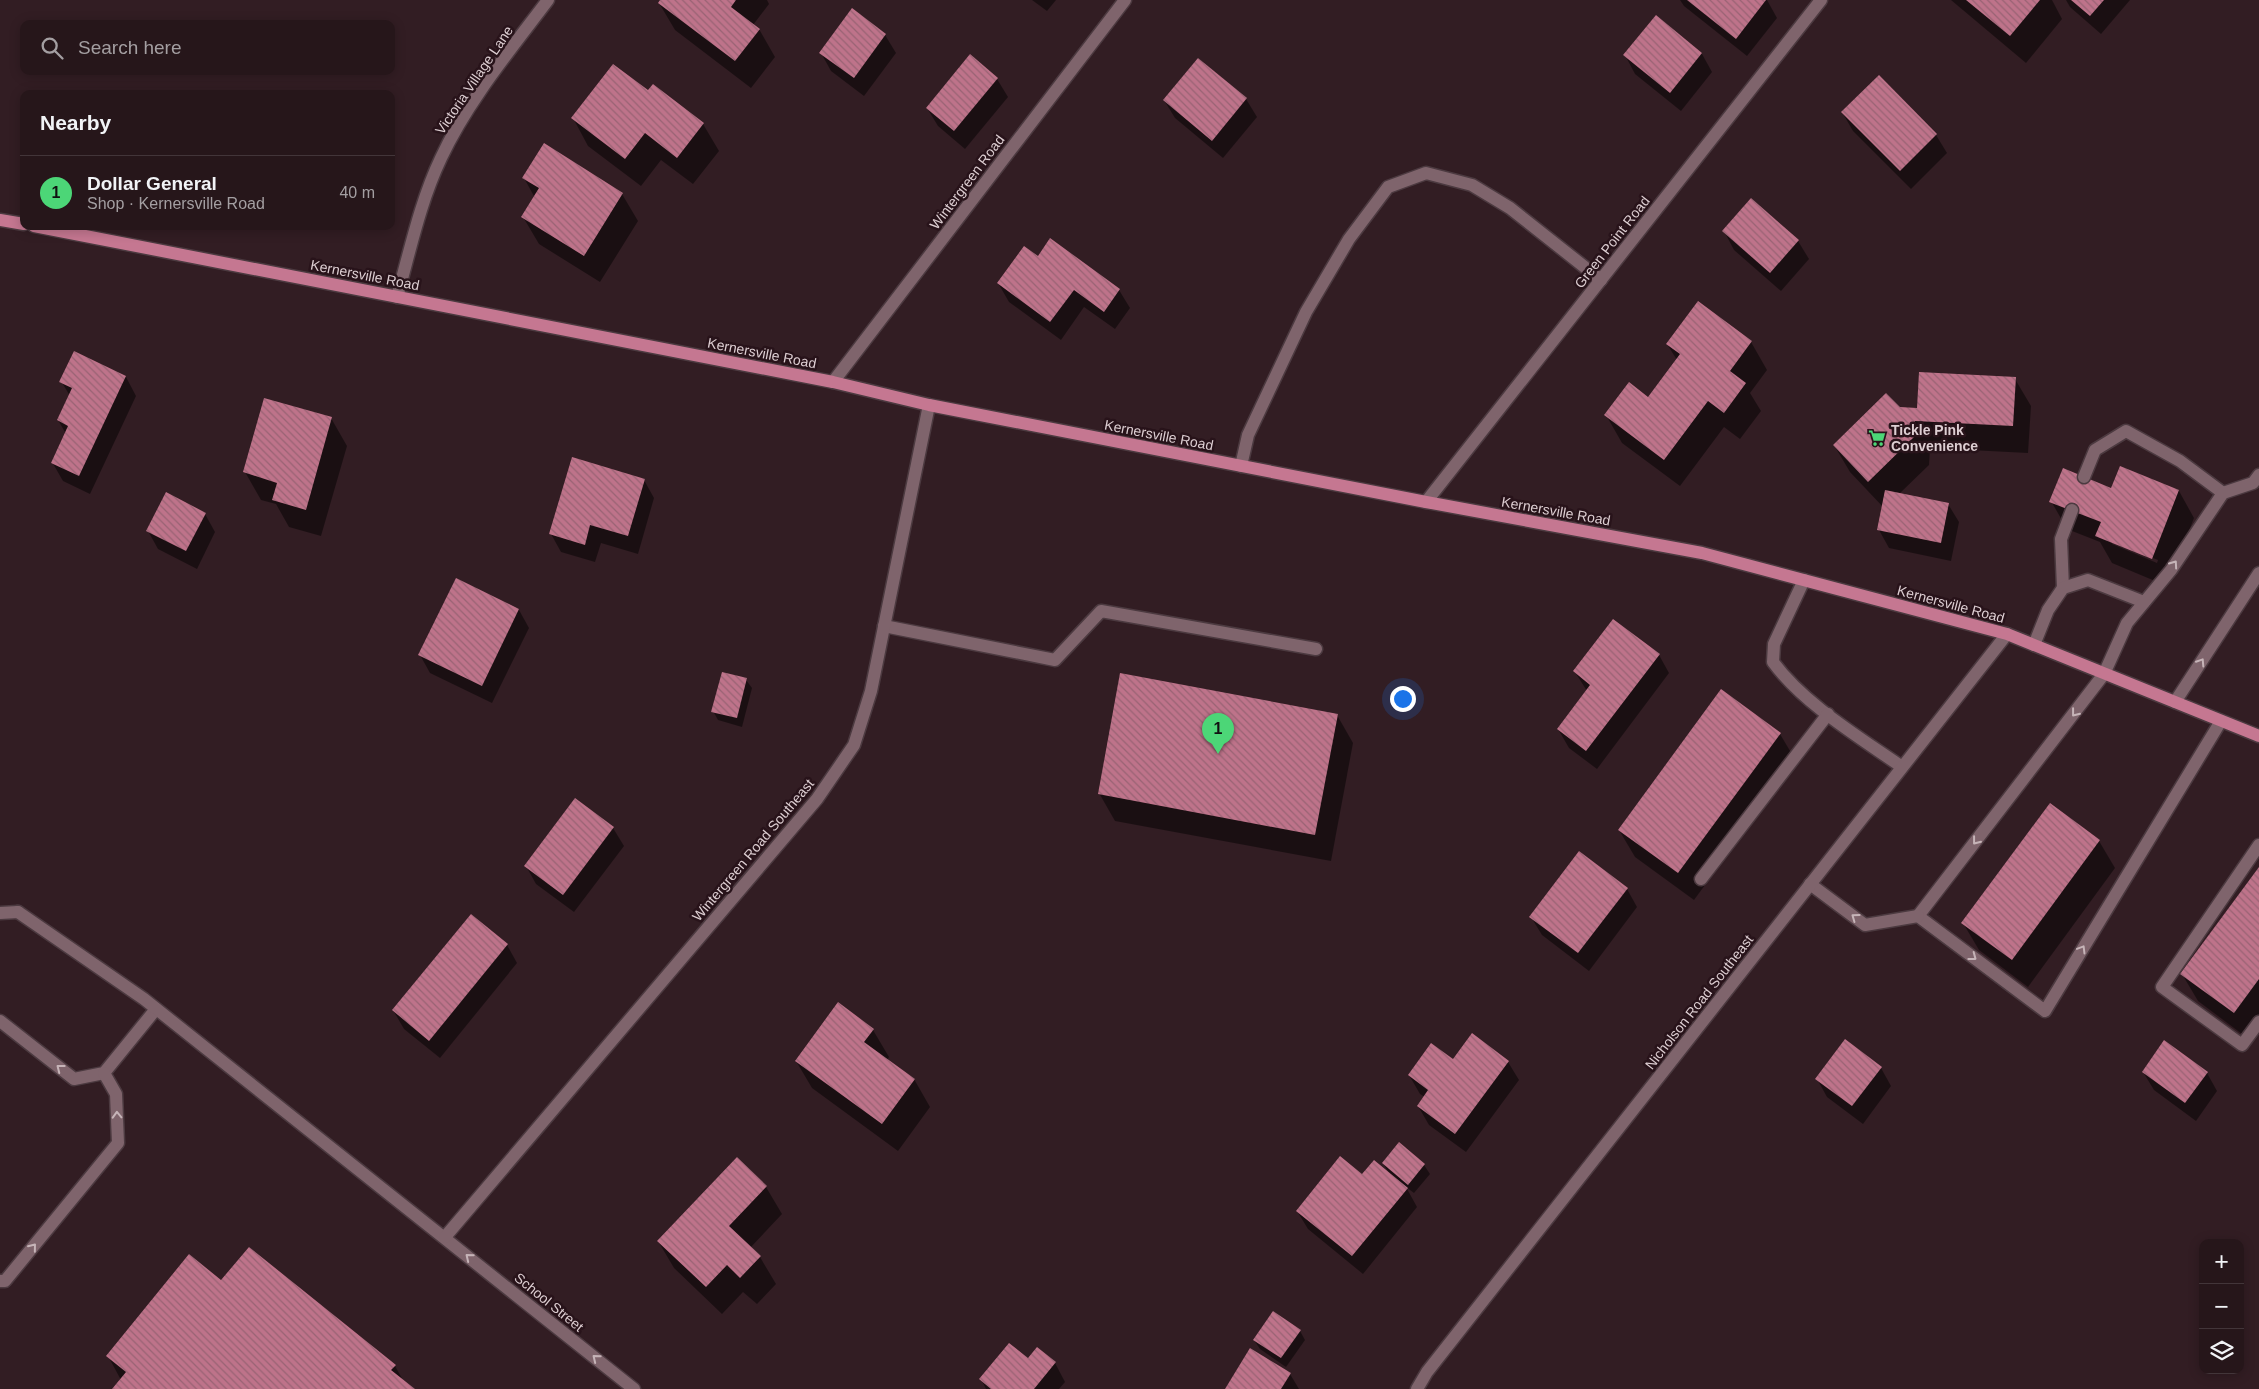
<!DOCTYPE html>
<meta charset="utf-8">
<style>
:root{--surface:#26161a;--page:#2e1f23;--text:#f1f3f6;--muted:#a49fa2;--line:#423539;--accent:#4cd677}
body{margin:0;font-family:Helvetica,sans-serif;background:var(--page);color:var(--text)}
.controls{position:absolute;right:15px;bottom:15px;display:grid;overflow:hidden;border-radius:10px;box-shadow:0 2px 12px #0003}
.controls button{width:45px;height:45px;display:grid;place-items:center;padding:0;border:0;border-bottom:1px solid var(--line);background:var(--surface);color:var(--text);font:25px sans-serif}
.you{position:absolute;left:1402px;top:698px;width:18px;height:18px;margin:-12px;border:4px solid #fff;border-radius:50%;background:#1a73e8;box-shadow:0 0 0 8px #1a73e833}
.badge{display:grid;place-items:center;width:32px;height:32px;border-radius:50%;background:var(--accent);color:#111;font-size:16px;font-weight:700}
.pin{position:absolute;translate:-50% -41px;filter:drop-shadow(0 1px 2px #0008)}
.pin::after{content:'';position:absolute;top:26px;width:18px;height:15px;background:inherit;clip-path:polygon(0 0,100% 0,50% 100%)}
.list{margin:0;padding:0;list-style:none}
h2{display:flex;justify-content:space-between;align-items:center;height:65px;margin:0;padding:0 20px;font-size:21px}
h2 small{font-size:16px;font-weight:400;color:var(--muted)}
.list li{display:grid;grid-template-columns:32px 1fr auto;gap:15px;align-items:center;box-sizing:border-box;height:75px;padding:0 20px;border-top:1px solid var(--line)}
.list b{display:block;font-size:19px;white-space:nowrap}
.list p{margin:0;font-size:16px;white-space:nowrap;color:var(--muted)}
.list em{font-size:16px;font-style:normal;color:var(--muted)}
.icon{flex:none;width:28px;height:28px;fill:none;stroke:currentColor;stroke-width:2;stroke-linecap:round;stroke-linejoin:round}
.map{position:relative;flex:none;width:2259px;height:1389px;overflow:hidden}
.search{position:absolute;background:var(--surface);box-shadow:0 2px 12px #0003;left:20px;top:20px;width:375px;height:55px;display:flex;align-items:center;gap:12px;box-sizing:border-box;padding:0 18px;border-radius:10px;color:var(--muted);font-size:19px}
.panel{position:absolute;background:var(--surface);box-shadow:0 2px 12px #0003;left:20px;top:90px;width:375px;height:140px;border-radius:10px}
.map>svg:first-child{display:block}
.shadow{fill:#0007;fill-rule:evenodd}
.building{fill:url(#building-back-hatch)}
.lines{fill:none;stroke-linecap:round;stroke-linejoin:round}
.service-casing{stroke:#4c3a40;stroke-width:15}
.minor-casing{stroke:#4c3a40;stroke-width:15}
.primary-casing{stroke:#4c3a40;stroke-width:15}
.service{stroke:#7f646c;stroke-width:12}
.minor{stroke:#7f646c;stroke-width:12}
.primary{stroke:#c57791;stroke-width:12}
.oneway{stroke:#c6b4b8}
.labels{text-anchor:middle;stroke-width:5;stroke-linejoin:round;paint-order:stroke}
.street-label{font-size:14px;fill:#ddced2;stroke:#28131a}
.poi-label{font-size:14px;font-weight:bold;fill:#ddced2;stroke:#28131a;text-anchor:start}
</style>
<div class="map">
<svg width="2259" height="1389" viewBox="0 0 2259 1389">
<defs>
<pattern id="building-back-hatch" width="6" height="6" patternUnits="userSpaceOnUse" patternTransform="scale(1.25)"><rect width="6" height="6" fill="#be738a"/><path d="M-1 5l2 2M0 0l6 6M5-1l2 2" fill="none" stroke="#996374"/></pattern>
</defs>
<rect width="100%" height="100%" fill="#321d23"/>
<!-- shadow -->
<g class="shadow">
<path d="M662,0H767L769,4L753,25L759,29L775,57L751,88L675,30L659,3Z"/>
<path d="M1032,0H1056L1047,11Z"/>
<path d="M1680,0H1767L1777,18L1747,56L1684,6Z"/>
<path d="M1951,0H2052L2062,19L2026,63Z"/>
<path d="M2066,0H2130L2101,34L2070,7Z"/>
<path d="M1656,17L1702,54L1712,72L1681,111L1635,74L1625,55Z"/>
<path d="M885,35L896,53L864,96L831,71L821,53Z"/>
<path d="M970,56L997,79L1008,97L965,149L938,126L927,108Z"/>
<path d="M1198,60L1246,99L1257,117L1223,158L1175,118L1164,100Z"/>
<path d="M648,92L703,124L719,151L693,184L661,160L641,186L588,146L573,118Z"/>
<path d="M1842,112L1936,135L1947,153L1911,189L1853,131Z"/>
<path d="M544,145L622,194L638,221L600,282L539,244L523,217L535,198L524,178Z"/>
<path d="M1752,200L1798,241L1809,259L1781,291L1734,250L1724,231Z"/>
<path d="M1038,257L1119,290L1130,308L1115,329L1084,307L1061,340L1009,302L998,283Z"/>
<path d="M1698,303L1751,342L1767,370L1750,393L1761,411L1740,439L1724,427L1680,486L1622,443L1606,415L1649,399L1677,360L1667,344Z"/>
<path d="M75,353L126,377L136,396L90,494L63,481L52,462L66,434L58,420L70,396L61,381Z"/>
<path d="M2015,379L2031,406L2028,453L1930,448L1929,465L1899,494L1948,504L1959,522L1951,561L1889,548L1879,530L1883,507L1850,472L1834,445L1899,408L1918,409Z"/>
<path d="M331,418L347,446L321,536L289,527L276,504L261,500L245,472Z"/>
<path d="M644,480L654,498L638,554L601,543L595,562L561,552L551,534Z"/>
<path d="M2112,489L2179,491L2194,518L2167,586L2112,563L2100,542L2067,529L2051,501ZM2112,542L2158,560L2157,563L2112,544Z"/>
<path d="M205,514L215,532L197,569L158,549L148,531Z"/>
<path d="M457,579L519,610L529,628L492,703L430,673L420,655Z"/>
<path d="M1659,655L1669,673L1597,769L1569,748L1558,729L1587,691L1575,672Z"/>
<path d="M746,680L752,688L742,727L718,720L713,711Z"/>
<path d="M1337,715L1353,743L1331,861L1115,821L1099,793Z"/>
<path d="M1780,734L1796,761L1694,900L1635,857L1619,830Z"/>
<path d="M2050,804L2099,841L2115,868L2028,987L1979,950L1963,923Z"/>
<path d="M613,828L624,846L574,912L536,884L526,866Z"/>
<path d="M2259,869V1027L2250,1040L2198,1001L2182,974Z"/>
<path d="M1627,889L1637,907L1589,971L1542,935L1531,917Z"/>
<path d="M507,945L517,963L440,1058L404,1029L393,1010Z"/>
<path d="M873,1030L889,1057L887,1060L914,1079L930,1107L898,1151L812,1088L796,1061Z"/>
<path d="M1453,1061L1508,1062L1519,1080L1466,1152L1429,1125L1418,1106L1425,1097L1420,1094L1409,1075Z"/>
<path d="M1881,1068L1891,1086L1863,1124L1827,1097L1817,1079Z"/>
<path d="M2143,1072L2207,1073L2217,1091L2196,1121L2154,1090Z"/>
<path d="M1399,1144L1424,1165L1430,1174L1414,1193L1406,1187L1417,1207L1363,1274L1308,1229L1297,1211L1362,1176L1390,1175L1383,1163Z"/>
<path d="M737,1158L766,1187L782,1214L750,1248L760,1257L776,1284L757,1304L743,1292L722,1314L674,1268L658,1241Z"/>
<path d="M222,1282L395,1366L404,1382L413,1389H114L121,1380L108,1356Z"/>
<path d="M1300,1331L1305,1340L1286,1367L1260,1349L1254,1340Z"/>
<path d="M1028,1360L1055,1363L1065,1382L1059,1389H986L981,1379Z"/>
<path d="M1290,1374L1299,1389H1226Z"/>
</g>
<!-- building -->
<g class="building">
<path d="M660,0H736L731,7L760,29L735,61L658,3Z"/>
<path d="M1687,0H1766L1736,39Z"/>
<path d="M1966,0H2040L2010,36Z"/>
<path d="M2071,0H2104L2090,16Z"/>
<path d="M852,8L886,34L854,78L819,53Z"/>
<path d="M1656,15L1702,53L1670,93L1623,55Z"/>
<path d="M970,54L998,78L954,131L926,108Z"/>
<path d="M1198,58L1247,98L1212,141L1163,100Z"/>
<path d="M613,64L648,90L653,84L704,123L677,158L645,133L625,159L571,118Z"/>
<path d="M1879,75L1937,134L1900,171L1841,112Z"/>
<path d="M544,143L623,193L584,256L521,217L539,188L522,178Z"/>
<path d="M1751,198L1799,240L1770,273L1722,231Z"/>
<path d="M1050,238L1120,289L1104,312L1074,290L1050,322L997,283L1024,246L1038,256Z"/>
<path d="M1698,301L1752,341L1730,371L1746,383L1724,413L1708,401L1664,460L1604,415L1629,382L1648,397L1680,354L1666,344Z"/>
<path d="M74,351L126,376L79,476L51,463L68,426L57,420L72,388L59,382Z"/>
<path d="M1919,372L2016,377L2013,426L1915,421L1914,437L1868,482L1833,445L1886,393L1900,407L1917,408Z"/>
<path d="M264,398L332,417L306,510L272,500L277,483L243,472Z"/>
<path d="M572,457L645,479L628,536L590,525L585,545L549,534Z"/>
<path d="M2120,466L2179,490L2152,559L2095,536L2101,522L2049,502L2063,468L2111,488Z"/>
<path d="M1885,490L1949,503L1941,543L1877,530Z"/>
<path d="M166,492L206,513L186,551L146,531Z"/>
<path d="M456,578L519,609L482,686L418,655Z"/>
<path d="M1613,619L1660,654L1586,751L1557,729L1590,685L1573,671Z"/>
<path d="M722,672L747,678L737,718L711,712Z"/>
<path d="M1120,673L1338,714L1315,835L1098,794Z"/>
<path d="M1721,689L1781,733L1678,873L1618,830Z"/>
<path d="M575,798L614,827L563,895L524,866Z"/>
<path d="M2050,803L2100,840L2012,960L1961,923Z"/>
<path d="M1579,851L1628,888L1578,953L1529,917Z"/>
<path d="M2259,867V979L2234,1013L2180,974Z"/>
<path d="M471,914L508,944L429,1041L392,1010Z"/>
<path d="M838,1002L874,1029L864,1042L915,1079L882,1124L795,1061Z"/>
<path d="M1472,1033L1509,1061L1455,1134L1417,1106L1428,1090L1408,1075L1431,1043L1453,1059Z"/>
<path d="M1845,1039L1882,1067L1852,1106L1815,1079Z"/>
<path d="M2164,1040L2208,1072L2185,1103L2142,1072Z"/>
<path d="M1399,1142L1425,1164L1408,1185L1382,1163Z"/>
<path d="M1340,1156L1362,1174L1374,1160L1408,1188L1352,1256L1296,1211Z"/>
<path d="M737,1157L767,1186L729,1226L761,1256L740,1278L727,1265L706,1287L657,1241Z"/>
<path d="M249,1247L396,1365L391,1370L415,1389H112L126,1372L106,1356L189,1254L221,1280Z"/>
<path d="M1273,1311L1301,1330L1281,1358L1253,1340Z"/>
<path d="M1009,1343L1028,1358L1037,1347L1056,1362L1034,1389H991L979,1379Z"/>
<path d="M1250,1348L1291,1373L1281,1389H1225Z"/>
</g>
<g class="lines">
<!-- service casing -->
<g class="service-casing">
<g id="service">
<path d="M1241,466L1248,435L1306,312L1349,239L1388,187L1426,173L1472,185L1510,208L1601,280"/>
<path d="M2084,477L2095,450L2126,431L2180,461L2223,493"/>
<path d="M1804,580L1774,644L1773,662C1804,704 1859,737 1902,767"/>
<path d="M2063,588L2061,539L2072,510"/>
<path d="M884,626L1055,660L1101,611L1316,649"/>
<path d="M2034,645L2048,610L2063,588L2088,580L2144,602"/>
<path d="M2175,702L2259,573"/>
<path d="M2221,721L2045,1011L1918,916L2104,674L2127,623L2171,570L2223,493L2253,483L2259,475"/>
<path d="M2259,845L2162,987L2242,1045L2259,1022"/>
<path d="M1701,879L1828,714"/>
<path d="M1810,884L1865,925L1918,916"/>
<path d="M0,913L18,912"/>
<path d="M0,1021L74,1079L104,1073L156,1009"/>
<path d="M0,1281H5L118,1143L116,1094L104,1073"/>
</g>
</g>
<!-- minor casing -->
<g class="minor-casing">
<g id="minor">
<path d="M397,297C410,251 420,202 441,158C467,102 511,49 548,0"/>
<path d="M833,382L1125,0"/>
<path d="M1426,502L1821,0"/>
<path d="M18,912L144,999L634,1389"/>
<path d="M445,1237L817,799L854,745L871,691L929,405"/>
<path d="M1417,1389L1427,1372L2007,634"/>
</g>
</g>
<!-- primary casing -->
<g class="primary-casing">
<g id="primary">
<path d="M0,220L24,224"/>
<path d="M34,226L833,382L929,405L1426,502L1702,553L2007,634L2259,736"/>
</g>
</g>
<!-- service -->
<use href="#service" class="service"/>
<!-- minor -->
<use href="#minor" class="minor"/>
<!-- primary -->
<use href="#primary" class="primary"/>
</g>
<!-- one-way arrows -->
<defs><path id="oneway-chevron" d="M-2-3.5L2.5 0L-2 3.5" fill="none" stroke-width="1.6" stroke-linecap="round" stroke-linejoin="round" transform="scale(1.25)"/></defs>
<g class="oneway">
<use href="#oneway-chevron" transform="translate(2174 564) rotate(-55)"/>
<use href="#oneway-chevron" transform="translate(2201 662) rotate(-57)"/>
<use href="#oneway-chevron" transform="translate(2075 713) rotate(128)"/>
<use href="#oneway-chevron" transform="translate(1976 841) rotate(128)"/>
<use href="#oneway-chevron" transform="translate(1855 917) rotate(-144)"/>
<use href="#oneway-chevron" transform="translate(2082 949) rotate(-59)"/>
<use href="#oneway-chevron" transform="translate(1973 957) rotate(37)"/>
<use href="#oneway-chevron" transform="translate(60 1068) rotate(-142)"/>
<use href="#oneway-chevron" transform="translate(117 1115) rotate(-92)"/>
<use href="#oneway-chevron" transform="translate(33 1247) rotate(-51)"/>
<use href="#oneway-chevron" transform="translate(469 1257) rotate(-141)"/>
<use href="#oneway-chevron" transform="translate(596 1358) rotate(-141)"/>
</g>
<!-- icons -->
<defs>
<g id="supermarket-bare" transform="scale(1.35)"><path d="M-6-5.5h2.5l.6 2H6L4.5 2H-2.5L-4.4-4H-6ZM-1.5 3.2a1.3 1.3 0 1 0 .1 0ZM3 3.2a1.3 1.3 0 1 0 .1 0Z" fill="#4cd677" stroke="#28131a" stroke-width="2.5" paint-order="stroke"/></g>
</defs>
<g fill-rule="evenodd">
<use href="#supermarket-bare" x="1877" y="438"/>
</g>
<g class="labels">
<!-- street labels -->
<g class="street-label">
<text transform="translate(474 80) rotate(-56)" y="5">Victoria Village Lane</text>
<text transform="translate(967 182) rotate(-53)" y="5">Wintergreen Road</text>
<text transform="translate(1612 242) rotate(-52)" y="5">Green Point Road</text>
<text transform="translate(365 275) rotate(11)" y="5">Kernersville Road</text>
<text transform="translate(762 353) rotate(11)" y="5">Kernersville Road</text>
<text transform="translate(1159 435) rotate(11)" y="5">Kernersville Road</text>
<text transform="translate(1556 511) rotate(10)" y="5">Kernersville Road</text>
<text transform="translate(1951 604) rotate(15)" y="5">Kernersville Road</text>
<text transform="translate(753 850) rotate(-50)" y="5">Wintergreen Road Southeast</text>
<text transform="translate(1699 1002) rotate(-52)" y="5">Nicholson Road Southeast</text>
<text transform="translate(549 1302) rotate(39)" y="5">School Street</text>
</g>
<!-- poi labels -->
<g class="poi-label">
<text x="1891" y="435">Tickle Pink<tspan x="1891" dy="16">Convenience</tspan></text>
</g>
</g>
</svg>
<div class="controls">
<button>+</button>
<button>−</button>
<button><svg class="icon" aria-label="layers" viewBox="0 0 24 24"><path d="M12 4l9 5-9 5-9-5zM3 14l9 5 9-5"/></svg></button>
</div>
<div class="you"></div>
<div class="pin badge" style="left:1218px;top:754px">1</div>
<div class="search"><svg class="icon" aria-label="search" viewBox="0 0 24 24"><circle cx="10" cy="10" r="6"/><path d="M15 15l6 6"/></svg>Search here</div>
<section class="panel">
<h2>Nearby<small></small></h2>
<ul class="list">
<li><span class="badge">1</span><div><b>Dollar General</b><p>Shop · Kernersville Road</p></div><em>40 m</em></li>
</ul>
</section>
</div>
